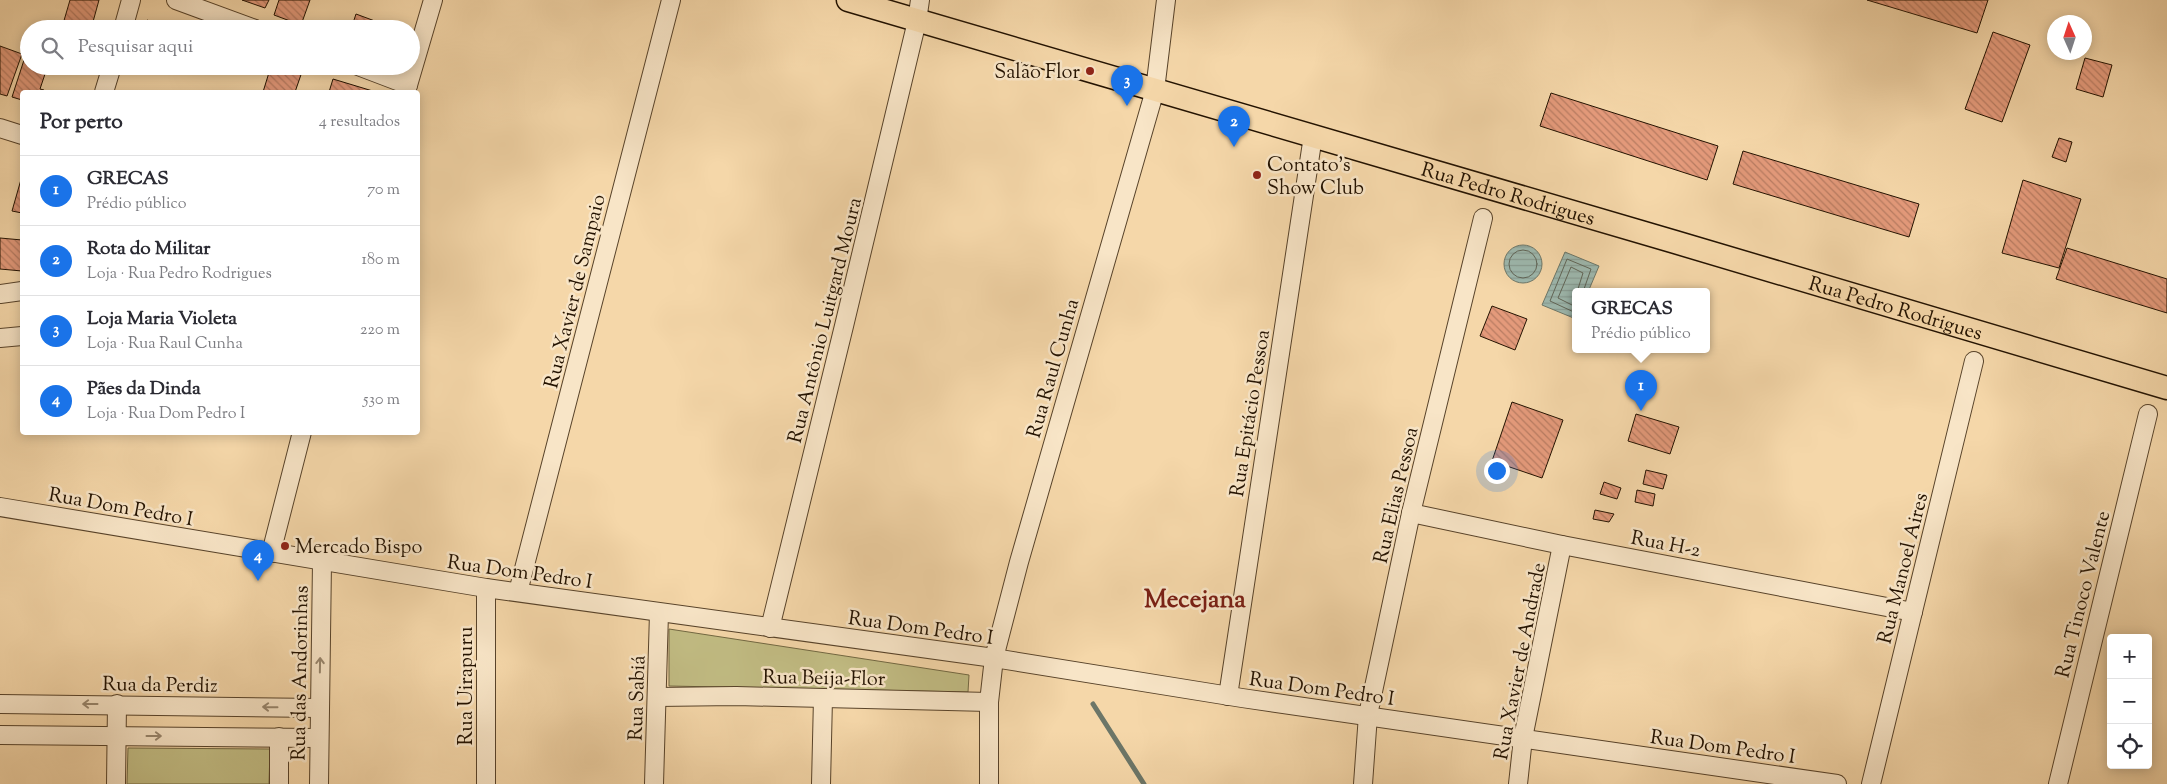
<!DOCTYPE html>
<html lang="pt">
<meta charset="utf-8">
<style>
:root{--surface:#fff;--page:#f7f7f7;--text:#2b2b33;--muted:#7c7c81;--line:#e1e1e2;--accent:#1a73e8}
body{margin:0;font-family:"Sorts Mill Goudy",serif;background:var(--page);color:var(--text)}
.controls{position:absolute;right:15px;bottom:15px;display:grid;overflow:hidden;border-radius:5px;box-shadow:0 2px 12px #0003}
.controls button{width:45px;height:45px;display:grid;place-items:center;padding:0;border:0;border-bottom:1px solid var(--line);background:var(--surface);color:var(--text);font:25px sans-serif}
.compass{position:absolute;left:2047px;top:15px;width:45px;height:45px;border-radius:50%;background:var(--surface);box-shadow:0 2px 12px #0003;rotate:357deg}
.you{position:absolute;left:1496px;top:470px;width:18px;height:18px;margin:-12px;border:4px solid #fff;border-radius:50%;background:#1a73e8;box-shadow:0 0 0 8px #1a73e833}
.badge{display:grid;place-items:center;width:32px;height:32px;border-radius:50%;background:var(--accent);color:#fff;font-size:16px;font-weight:700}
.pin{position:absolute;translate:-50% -41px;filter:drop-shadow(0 1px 2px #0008)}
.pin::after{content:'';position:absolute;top:26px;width:18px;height:15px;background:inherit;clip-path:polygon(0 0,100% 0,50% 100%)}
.popup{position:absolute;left:1572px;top:288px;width:138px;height:65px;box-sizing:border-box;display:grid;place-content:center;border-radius:5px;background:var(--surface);filter:drop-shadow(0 1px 4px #0005);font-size:16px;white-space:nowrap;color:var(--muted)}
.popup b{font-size:19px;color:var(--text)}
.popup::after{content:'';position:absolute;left:50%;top:100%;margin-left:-10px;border:10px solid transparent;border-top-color:var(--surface)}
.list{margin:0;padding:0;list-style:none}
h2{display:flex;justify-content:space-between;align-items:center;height:65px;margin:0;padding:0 20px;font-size:21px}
h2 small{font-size:16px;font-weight:400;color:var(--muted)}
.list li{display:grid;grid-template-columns:32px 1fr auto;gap:15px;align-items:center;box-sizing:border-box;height:70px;padding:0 20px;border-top:1px solid var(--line)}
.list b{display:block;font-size:19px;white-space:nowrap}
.list p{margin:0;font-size:16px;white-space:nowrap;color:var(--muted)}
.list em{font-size:16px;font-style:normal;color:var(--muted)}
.icon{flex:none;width:28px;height:28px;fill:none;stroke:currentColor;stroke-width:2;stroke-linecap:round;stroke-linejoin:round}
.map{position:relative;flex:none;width:2167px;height:784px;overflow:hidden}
.search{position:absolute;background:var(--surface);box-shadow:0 2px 12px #0003;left:20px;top:20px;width:400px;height:55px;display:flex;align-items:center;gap:12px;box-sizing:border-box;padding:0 18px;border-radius:28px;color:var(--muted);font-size:19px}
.panel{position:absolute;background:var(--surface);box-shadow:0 2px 12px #0003;left:20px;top:90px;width:400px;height:345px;border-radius:5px}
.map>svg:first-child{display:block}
.green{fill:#c2bd84;stroke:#726842}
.water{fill:url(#water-rules);stroke:#6c7668}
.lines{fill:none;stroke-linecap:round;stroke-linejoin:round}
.shore{stroke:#606557;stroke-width:1}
.stream{stroke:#6c7668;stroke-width:5}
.building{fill:url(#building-back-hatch);stroke:#231200}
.minor-casing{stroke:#58432a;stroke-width:20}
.major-casing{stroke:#231200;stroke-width:25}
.minor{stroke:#f8e5c7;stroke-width:18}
.major{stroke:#f5d7a9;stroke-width:22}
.oneway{stroke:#98866d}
.poi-dot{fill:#8f2418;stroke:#f8e5c7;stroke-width:2}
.labels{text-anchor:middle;stroke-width:5;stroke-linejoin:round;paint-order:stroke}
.poi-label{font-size:20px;fill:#231200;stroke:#f8e5c7;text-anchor:start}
.street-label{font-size:20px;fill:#231200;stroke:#f8e5c7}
.district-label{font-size:25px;font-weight:bold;fill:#7a1f14;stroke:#f8e5c7}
</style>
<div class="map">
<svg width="2167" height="784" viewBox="0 0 2167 784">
<defs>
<pattern id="water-rules" width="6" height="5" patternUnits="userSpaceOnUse" patternTransform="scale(1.25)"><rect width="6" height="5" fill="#9db8ae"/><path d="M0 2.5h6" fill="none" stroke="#879d94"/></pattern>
<pattern id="building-back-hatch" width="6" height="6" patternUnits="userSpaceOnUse" patternTransform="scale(1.25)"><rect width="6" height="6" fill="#e49a7b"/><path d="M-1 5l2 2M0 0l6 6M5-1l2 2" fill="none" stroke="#b87c62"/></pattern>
</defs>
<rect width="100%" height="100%" fill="#f5d7a9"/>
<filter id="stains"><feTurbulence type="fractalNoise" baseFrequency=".004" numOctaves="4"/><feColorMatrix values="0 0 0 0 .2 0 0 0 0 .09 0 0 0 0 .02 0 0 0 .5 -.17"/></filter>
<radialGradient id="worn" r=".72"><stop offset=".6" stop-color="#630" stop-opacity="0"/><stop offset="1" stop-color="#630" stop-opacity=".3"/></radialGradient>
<!-- green -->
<g class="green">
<path d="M669,629L969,675L968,692L669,686Z"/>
<path d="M128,748L270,749L269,784H127Z"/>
</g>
<!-- water -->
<g class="water">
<circle cx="1523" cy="264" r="19"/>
<path d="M1565,252L1599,266L1588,292H1576V319L1542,305Z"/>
</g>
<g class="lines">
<!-- shore -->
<g class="shore">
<circle cx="1523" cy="264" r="14"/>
<path d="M1576,307L1558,298L1571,267L1583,273L1577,292"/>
<path d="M1576,313L1550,301L1567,259L1591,269L1583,292"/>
</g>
<!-- stream -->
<path class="stream" d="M1093,704L1144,784"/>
</g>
<!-- building -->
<g class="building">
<path d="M70,0H99L91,29H81L63,24Z"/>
<path d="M242,0H269L265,8Z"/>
<path d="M279,0H310L301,25L274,15Z"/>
<path d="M1867,0H1988L1977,33Z"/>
<path d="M356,14L391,27L390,29H351Z"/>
<path d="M147,20L174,29H145Z"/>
<path d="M1993,32L2030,45L2002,122L1965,109Z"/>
<path d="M0,46L22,54L7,96L0,94Z"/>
<path d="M2085,58L2112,65L2103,97L2076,89Z"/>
<path d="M24,60L29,62V66L47,68L40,89L44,90L43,92H22V100L12,97Z"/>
<path d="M146,66H163L162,71Z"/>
<path d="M271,66H304L295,92H263Z"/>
<path d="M333,79L376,92H329Z"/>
<path d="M1551,93L1718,146L1707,180L1540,126Z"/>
<path d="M2059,138L2072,142L2066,162L2052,157Z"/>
<path d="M1743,151L1919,204L1909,237L1733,184Z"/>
<path d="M22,176V213L12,211Z"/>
<path d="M2023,180L2081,199L2059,268L2002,253Z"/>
<path d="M0,238L22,240V271L0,269Z"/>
<path d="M2067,248L2167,279V313L2056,279Z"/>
<path d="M1492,306L1527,319L1515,350L1480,336Z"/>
<path d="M1512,402L1563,420L1542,478L1492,461Z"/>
<path d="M1636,414L1679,427L1670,454L1628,441Z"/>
<path d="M1646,470L1667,475L1663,489L1643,484Z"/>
<path d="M1604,482L1621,488L1617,499L1600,494Z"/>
<path d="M1637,490L1655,494L1653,506L1635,502Z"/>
<path d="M1595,510L1614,514L1609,522L1593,519Z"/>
</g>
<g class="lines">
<!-- minor casing -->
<g class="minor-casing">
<g id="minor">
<path d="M176,0L255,29"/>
<path d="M123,29L131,0"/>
<path d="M358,66L408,85"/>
<path d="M104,92L112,66"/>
<path d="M406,92L433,0"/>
<path d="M0,128L22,135"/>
<path d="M0,294L22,291"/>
<path d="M0,338L22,336"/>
<path d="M0,507L486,588L994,658L1242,698L1837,784"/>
<path d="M1411,513L1562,545L1913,612"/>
<path d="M271,553L302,432"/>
<path d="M518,592L671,0"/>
<path d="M770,628L844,326L917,21L920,0"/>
<path d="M1228,696L1313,136"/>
<path d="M657,697L736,696L989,702"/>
<path d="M0,704L319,708"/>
<path d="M0,735L319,738"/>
<path d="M116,784L117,704"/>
<path d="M279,784V737"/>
<path d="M319,784L322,562"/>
<path d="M486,784V588"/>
<path d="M654,784L659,613"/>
<path d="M821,784L823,698"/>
<path d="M989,784V702L994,658L1019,562L1155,90L1166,0"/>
<path d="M1363,784L1368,715L1411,513L1483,218"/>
<path d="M1518,784L1523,738L1562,545"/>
<path d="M1871,784L1974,361"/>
<path d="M2058,784L2148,414"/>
</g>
</g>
<!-- major casing -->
<g class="major-casing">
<g id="major">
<path id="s1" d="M848,0L1675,242L2167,388"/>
</g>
</g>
<!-- minor -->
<use href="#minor" class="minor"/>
<!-- major -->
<use href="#major" class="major"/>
</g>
<!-- one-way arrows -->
<defs><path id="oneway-shaft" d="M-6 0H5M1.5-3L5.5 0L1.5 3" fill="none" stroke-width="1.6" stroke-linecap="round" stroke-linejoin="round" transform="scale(1.25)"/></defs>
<g class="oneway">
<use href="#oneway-shaft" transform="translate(320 665) rotate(-89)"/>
<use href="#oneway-shaft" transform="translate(90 704) rotate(180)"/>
<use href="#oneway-shaft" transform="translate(270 707) rotate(-179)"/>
<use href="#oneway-shaft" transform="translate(154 736)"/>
</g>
<!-- markers -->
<g class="poi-dot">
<circle cx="1090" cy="71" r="5"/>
<circle cx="1257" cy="175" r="5"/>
<circle cx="285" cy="546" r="5"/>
</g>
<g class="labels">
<!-- poi labels -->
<g class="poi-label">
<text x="1080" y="78" text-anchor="end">Salão Flor</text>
<text x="1267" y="171">Contato's<tspan x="1267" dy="23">Show Club</tspan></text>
<text x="295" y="553">Mercado Bispo</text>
</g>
<!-- street labels -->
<g class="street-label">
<text dy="7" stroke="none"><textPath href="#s1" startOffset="688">Rua Pedro Rodrigues</textPath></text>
<text transform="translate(574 291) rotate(-76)" y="7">Rua Xavier de Sampaio</text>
<text dy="7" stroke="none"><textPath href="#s1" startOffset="1092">Rua Pedro Rodrigues</textPath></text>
<text transform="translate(824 320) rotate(-76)" y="7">Rua Antônio Luitgard Moura</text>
<text transform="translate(1052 368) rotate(-74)" y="7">Rua Raul Cunha</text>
<text transform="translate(1249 413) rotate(-81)" y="7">Rua Epitácio Pessoa</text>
<text transform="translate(1395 495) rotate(-77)" y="7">Rua Elias Pessoa</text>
<text transform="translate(121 506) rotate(10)" y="7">Rua Dom Pedro I</text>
<text transform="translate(1666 543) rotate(11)" y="7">Rua H-2</text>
<text transform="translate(1902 568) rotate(-76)" y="7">Rua Manoel Aires</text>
<text transform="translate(520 571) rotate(8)" y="7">Rua Dom Pedro I</text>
<text transform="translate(2082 594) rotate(-76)" y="7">Rua Tinoco Valente</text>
<text transform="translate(921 627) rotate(8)" y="7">Rua Dom Pedro I</text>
<text transform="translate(1519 661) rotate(-79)" y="7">Rua Xavier de Andrade</text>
<text transform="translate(299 673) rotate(-89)" y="7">Rua das Andorinhas</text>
<text transform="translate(824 677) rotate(1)" y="7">Rua Beija-Flor</text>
<text transform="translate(160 684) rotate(1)" y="7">Rua da Perdiz</text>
<text transform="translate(465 686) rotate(-90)" y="7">Rua Uirapuru</text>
<text transform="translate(1322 688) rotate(8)" y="7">Rua Dom Pedro I</text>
<text transform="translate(636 698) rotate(-88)" y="7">Rua Sabiá</text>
<text transform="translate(1723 746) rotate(8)" y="7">Rua Dom Pedro I</text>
</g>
<!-- district labels -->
<g class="district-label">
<text x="1195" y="607">Mecejana</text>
</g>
</g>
<rect width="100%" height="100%" filter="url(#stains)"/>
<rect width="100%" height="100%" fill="url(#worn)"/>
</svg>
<div class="controls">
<button>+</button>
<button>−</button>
<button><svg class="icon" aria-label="locate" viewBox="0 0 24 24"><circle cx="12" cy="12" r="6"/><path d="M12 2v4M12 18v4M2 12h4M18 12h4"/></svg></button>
</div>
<svg class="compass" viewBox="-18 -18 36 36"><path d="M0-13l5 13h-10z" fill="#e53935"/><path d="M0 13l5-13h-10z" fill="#7c7c81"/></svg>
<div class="you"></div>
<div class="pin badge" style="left:1641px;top:411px">1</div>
<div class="popup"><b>GRECAS</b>Prédio público</div>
<div class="pin badge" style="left:1234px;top:147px">2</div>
<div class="pin badge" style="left:1127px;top:106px">3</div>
<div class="pin badge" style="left:258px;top:581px">4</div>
<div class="search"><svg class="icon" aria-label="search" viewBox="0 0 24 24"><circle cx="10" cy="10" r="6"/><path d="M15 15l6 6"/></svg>Pesquisar aqui</div>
<section class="panel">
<h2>Por perto<small>4 resultados</small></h2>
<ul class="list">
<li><span class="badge">1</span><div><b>GRECAS</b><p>Prédio público</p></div><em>70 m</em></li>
<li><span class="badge">2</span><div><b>Rota do Militar</b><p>Loja · Rua Pedro Rodrigues</p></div><em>180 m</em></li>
<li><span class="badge">3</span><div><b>Loja Maria Violeta</b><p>Loja · Rua Raul Cunha</p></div><em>220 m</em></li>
<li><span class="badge">4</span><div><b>Pães da Dinda</b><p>Loja · Rua Dom Pedro I</p></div><em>530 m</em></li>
</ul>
</section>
</div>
